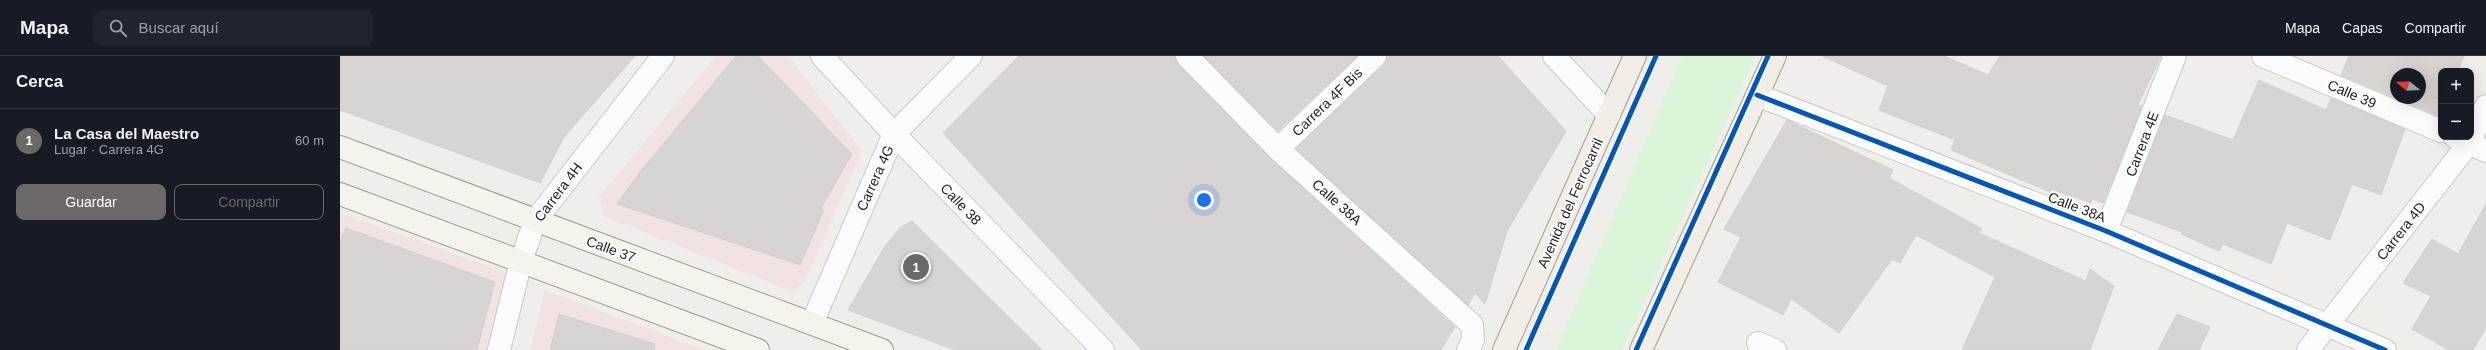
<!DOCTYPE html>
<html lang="es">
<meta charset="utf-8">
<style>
:root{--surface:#171b24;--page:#20242c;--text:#f1f3f6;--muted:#9ea1a6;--line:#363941;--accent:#6a6968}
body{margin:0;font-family:Arial,sans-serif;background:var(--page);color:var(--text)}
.controls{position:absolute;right:12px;top:12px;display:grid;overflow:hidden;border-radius:8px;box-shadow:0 4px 16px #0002}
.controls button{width:36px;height:36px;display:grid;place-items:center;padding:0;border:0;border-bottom:1px solid var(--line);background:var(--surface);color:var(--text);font:20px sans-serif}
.compass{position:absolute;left:2050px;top:12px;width:36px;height:36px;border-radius:50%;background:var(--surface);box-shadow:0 4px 16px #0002;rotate:288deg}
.you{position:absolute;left:864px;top:144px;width:14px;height:14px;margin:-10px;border:3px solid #fff;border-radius:50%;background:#1a73e8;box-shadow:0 0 0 6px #1a73e833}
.badge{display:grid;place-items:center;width:26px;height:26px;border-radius:50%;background:var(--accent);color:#fff;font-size:13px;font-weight:700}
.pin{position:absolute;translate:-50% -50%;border:2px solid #fff;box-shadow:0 1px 4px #0006}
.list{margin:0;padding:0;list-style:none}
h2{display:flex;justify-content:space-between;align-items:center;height:52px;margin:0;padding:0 16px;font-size:17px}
h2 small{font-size:13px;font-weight:400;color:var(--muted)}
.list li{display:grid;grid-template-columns:26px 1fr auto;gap:12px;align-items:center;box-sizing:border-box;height:64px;padding:0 16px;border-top:1px solid var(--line)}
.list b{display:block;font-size:15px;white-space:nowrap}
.list p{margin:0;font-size:13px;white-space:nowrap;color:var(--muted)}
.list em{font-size:13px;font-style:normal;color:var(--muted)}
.actions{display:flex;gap:8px;padding:12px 16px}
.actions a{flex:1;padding:9px 0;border:1px solid var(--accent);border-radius:8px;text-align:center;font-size:14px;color:var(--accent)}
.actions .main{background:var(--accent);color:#fff}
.icon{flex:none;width:22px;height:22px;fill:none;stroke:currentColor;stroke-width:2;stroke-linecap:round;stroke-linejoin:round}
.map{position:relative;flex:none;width:2146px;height:294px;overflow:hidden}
header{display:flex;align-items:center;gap:24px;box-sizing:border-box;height:56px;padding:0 20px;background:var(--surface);border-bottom:1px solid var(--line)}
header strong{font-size:19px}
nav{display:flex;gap:22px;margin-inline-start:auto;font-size:14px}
.search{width:280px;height:36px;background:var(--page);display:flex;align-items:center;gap:10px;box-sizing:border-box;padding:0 14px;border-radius:8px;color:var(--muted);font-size:15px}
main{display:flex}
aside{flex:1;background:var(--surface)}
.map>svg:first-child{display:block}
.commercial{fill:#f1e3e1}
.park{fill:#daf5da}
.building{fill:#d7d4d2;stroke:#d3d0cc;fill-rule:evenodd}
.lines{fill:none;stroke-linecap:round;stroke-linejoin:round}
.street-casing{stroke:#c9c8c7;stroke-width:24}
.secondary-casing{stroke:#999a82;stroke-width:24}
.primary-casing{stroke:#a79c86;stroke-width:24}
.street{stroke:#fdfcfc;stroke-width:22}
.secondary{stroke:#f4f4ed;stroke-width:22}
.primary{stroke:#f3ede7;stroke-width:22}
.cycleway-casing{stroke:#fff;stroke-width:8}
.cycleway{stroke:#0057b8;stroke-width:5}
.labels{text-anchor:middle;stroke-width:4;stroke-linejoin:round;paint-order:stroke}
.street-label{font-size:14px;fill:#222;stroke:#fff}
</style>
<header>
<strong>Mapa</strong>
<div class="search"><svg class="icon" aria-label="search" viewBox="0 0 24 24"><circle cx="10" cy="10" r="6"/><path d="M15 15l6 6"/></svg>Buscar aquí</div>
<nav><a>Mapa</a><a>Capas</a><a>Compartir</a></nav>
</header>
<main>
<aside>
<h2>Cerca<small></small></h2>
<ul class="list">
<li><span class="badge">1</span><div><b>La Casa del Maestro</b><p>Lugar · Carrera 4G</p></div><em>60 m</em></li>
</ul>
<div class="actions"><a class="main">Guardar</a><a>Compartir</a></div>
</aside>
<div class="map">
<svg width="2146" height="294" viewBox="0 0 2146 294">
<rect width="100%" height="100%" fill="#f0eeeb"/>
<!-- commercial -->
<g class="commercial">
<path d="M376,0H448L522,95L465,225L453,236L264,160L259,141Z"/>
<path d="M0,157L171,218L152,294H0Z"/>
<path d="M205,234L365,294H190Z"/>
</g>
<!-- park -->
<path class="park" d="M1342,0H1416L1282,294H1216Z"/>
<!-- building -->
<g class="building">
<path d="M0,0H295L224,81L200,127L0,54Z"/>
<path d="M396,0H418L512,98L481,152L484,154L460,209L277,148L300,116Z"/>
<path d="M679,0H835L838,9L930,102L1115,271L1101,294H802L603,77Z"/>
<path d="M864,0H1017L938,75Z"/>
<path d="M1047,0H1158L1226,75L1167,175L1145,248L1135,237L1128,249L956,93L1044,9Z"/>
<path d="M1482,0H1604L1648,19L1660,0H1821L1798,49L1802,50L1763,147L1752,143L1751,147L1711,133L1710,136L1611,94L1615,84L1539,54L1548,30Z"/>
<path d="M2009,0H2124L2118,15H2101V61L2001,19ZM2056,18H2080V42H2056Z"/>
<path d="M1919,24L1986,54L1991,42L2065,73L2041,139L2012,128L1990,184L1947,167L1931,208L1883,188L1879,195L1841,178L1842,176L1787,156L1825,59L1893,84Z"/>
<path d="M1447,64L1553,114L1549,122L1642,173L1639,177L1746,225L1750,213L1774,230L1750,294H1622L1655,221L1576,179L1560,207L1552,203L1499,277L1451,243L1443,259L1378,226L1401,181L1384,173Z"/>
<path d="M2146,148V272L2133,294H2109L2072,273L2091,240L2063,227L2092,183L2118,198Z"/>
<path d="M572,165L702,294H615L508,254L545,190L561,171Z"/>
<path d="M6,172L155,226L137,294H0V185Z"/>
<path d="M219,258L315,288L314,294H210Z"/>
<path d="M1837,258L1870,271L1859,294H1818Z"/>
</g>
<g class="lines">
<!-- street casing -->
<g class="street-casing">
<g id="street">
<path d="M482,0L554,78L763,294"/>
<path d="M847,0L938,93L1132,269L1133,284L1128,294"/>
<path d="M1214,0L1269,59"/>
<path d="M1923,0L2101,75"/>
<path d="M1417,39L1766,175L2045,294"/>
<path d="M2115,81L2146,95"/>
<path d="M938,93L1035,0"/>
<path d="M1766,175L1835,0"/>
<path d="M472,267L554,78L631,0"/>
<path d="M1418,287L1435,294"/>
<path d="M159,294L181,205L195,165L323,0"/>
<path d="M1968,294L2129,87L2146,50"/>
</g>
</g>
<!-- secondary casing -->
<g class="secondary-casing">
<g id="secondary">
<path d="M0,91L542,294"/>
<path d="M0,138L418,294"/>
</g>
</g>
<!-- primary casing -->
<g class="primary-casing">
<g id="primary">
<path d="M1164,294L1295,0"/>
<path d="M1301,294L1435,0"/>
</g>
</g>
<!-- street -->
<use href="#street" class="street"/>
<!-- secondary -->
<use href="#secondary" class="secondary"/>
<!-- primary -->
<use href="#primary" class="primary"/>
<!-- cycleway casing -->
<g class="cycleway-casing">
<g id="cycleway">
<path d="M1417,39L1766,175L2045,294"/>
<path d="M1186,294L1316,0"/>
<path d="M1296,294L1428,0"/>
</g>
</g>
<!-- cycleway -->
<use href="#cycleway" class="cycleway"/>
</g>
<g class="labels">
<!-- street labels -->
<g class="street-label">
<text transform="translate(2012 38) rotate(23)" y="5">Calle 39</text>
<text transform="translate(987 46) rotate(-44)" y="5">Carrera 4F Bis</text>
<text transform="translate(1802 88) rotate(-69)" y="5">Carrera 4E</text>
<text transform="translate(535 122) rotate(-66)" y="5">Carrera 4G</text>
<text transform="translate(218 136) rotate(-53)" y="5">Carrera 4H</text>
<text transform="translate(997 146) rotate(42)" y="5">Calle 38A</text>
<text transform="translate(1230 147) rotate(-66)" y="5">Avenida del Ferrocarril</text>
<text transform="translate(621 148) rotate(46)" y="5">Calle 38</text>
<text transform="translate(1737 151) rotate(21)" y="5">Calle 38A</text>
<text transform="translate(2061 175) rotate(-52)" y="5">Carrera 4D</text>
<text transform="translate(271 193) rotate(20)" y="5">Calle 37</text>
</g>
</g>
</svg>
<div class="controls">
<button>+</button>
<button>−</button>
</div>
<svg class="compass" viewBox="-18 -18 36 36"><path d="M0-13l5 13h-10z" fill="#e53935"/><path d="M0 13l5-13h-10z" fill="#9ea1a6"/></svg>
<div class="you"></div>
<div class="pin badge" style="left:576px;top:211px">1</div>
</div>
</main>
